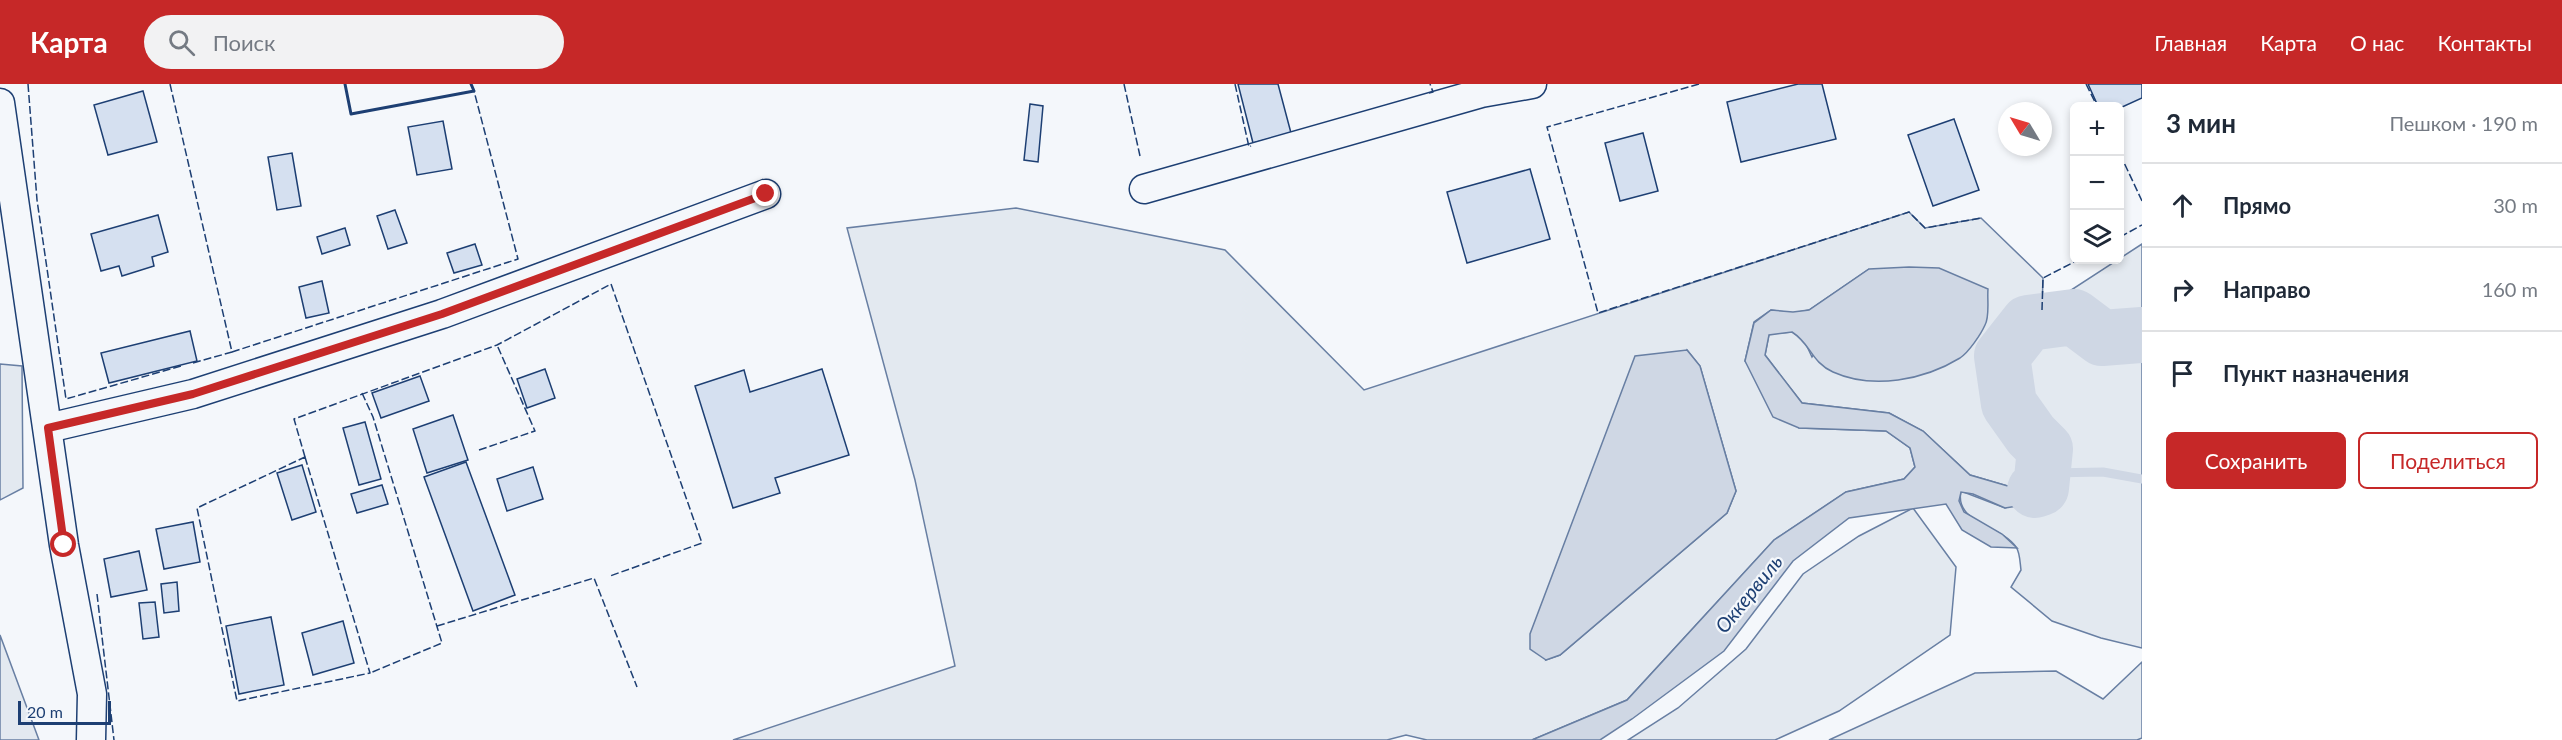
<!DOCTYPE html>
<html lang="ru">
<meta charset="utf-8">
<style>
:root{--surface:#fff;--page:#f2f2f3;--text:#1f2937;--muted:#747a83;--line:#e0e1e3;--accent:#c62828}
body{margin:0;font-family:Lato,sans-serif;background:var(--page);color:var(--text)}
.controls{position:absolute;right:18px;top:18px;display:grid;overflow:hidden;border-radius:9px;box-shadow:0 3px 9px #0003}
.controls button{width:54px;height:54px;display:grid;place-items:center;padding:0;border:0;border-bottom:2px solid var(--line);background:var(--surface);color:var(--text);font:30px sans-serif}
.compass{position:absolute;left:1998px;top:18px;width:54px;height:54px;border-radius:50%;background:var(--surface);box-shadow:0 3px 9px #0003;rotate:308deg}
.scale{position:absolute;left:18px;bottom:15px;width:93px;box-sizing:border-box;padding-left:6px;border:3px solid #1d3f73;border-top:0;font-size:16px;line-height:21px;white-space:nowrap;color:#1d3f73;-webkit-text-stroke:4px #f4f7fb;paint-order:stroke}
.stop{position:absolute;width:18px;height:18px;margin:-14px;border:4px solid #c62828;border-radius:50%;background:#fff}
.stop.end{background:#c62828;border-color:#fff;box-shadow:0 2px 6px #0008}
.list{margin:0;padding:0;list-style:none}
h2{display:flex;justify-content:space-between;align-items:center;height:78px;margin:0;padding:0 24px;font-size:26px}
h2 small{font-size:20px;font-weight:400;color:var(--muted)}
.list li{display:grid;grid-template-columns:39px 1fr auto;gap:18px;align-items:center;box-sizing:border-box;height:84px;padding:0 24px;border-top:2px solid var(--line)}
.list b{display:block;font-size:22px;white-space:nowrap}
.list em{font-size:20px;font-style:normal;color:var(--muted)}
.actions{display:flex;gap:12px;padding:18px 24px}
.actions a{flex:1;padding:14px 0;border:2px solid var(--accent);border-radius:9px;text-align:center;font-size:21px;color:var(--accent)}
.actions .main{background:var(--accent);color:#fff}
.icon{flex:none;width:33px;height:33px;fill:none;stroke:currentColor;stroke-width:2;stroke-linecap:round;stroke-linejoin:round}
.map{position:relative;flex:none;width:2142px;height:656px;overflow:hidden}
header{display:flex;align-items:center;gap:36px;box-sizing:border-box;height:84px;padding:0 30px;background:var(--accent);color:#fff}
header strong{font-size:28px}
nav{display:flex;gap:33px;margin-inline-start:auto;font-size:21px}
.search{width:420px;height:54px;background:var(--page);display:flex;align-items:center;gap:15px;box-sizing:border-box;padding:0 21px;border-radius:33px;color:var(--muted);font-size:22px}
main{display:flex}
aside{flex:1;background:var(--surface)}
.map>svg:first-child{display:block}
.green{fill:#e3e9f0;stroke:#687fa3;stroke-width:1.5;fill-rule:evenodd}
.water{fill:#cfd7e4;stroke:#687fa3;stroke-width:1.5}
.lines{fill:none;stroke-linecap:round;stroke-linejoin:round}
.stream{stroke:#cfd7e4;stroke-width:9}
.river{stroke:#cfd7e4;stroke-width:56}
.building{fill:#d5e0f0;stroke:#1d3f73;stroke-width:1.5}
.minor-casing{stroke:#1d3f73;stroke-width:31}
.minor{stroke:#f4f7fb;stroke-width:28}
.fence{stroke:#1d3f73;stroke-width:1.5;stroke-dasharray:8 3;stroke-linecap:butt}
.wall{stroke:#1d3f73;stroke-width:3}
.route{stroke:#c62828;stroke-width:8}
.labels{text-anchor:middle;stroke-width:4.5;stroke-linejoin:round;paint-order:stroke}
.water-label{font-size:20px;font-style:italic;fill:#1d3f73;stroke:#f4f7fb}
</style>
<header>
<strong>Карта</strong>
<div class="search"><svg class="icon" aria-label="search" viewBox="0 0 24 24"><circle cx="10" cy="10" r="6"/><path d="M15 15l6 6"/></svg>Поиск</div>
<nav><a>Главная</a><a>Карта</a><a>О нас</a><a>Контакты</a></nav>
</header>
<main>
<div class="map">
<svg width="2142" height="656" viewBox="0 0 2142 656">
<rect width="100%" height="100%" fill="#f4f7fb"/>
<!-- green -->
<g class="green">
<path d="M1016,124L1225,166L1364,306L1909,128L1925,144L1981,134L2043,194L2042,225L2142,160V564L2101,554L2052,537L2011,503L2021,486C2020,479 2020,468 2016,463C2001,441 1954,439 1961,407L2005,424L2059,406L2060,362L2030,340L2025,395L2011,403L1970,391L1923,347L1889,329L1802,319L1765,271L1769,250L1792,248L1804,256L1812,273L1869,185L1809,226L1793,229L1771,226L1754,238L1745,277L1799,344L1886,347L1910,364L1915,383L1904,395L1846,408L1774,456L1627,616L1532,656H1427L1406,651L1387,656H733L955,582L915,396L847,144ZM1687,266L1700,282L1736,407L1727,429L1560,571L1546,576Z"/>
<path d="M0,280L22,282L23,404L0,416Z"/>
<path d="M1913,424L1956,483L1950,551L1839,627L1775,656H1628L1678,624L1746,565L1803,490L1859,452Z"/>
<path d="M0,551L39,656H0Z"/>
<path d="M2142,578V654L2137,656H1829L1975,589L2056,587L2103,615Z"/>
</g>
<!-- water -->
<g class="water">
<path d="M1909,183L1939,184L1988,205C1987,215 1990,232 1985,241C1981,250 1969,268 1960,274C1924,296 1873,306 1833,288C1811,278 1811,260 1792,248L1769,251L1765,271L1802,319L1889,329L1923,347L1970,391L2011,403L2024,395L2027,361L2016,347L2030,340L2060,362L2059,406L2044,418L2005,424L1973,410L1961,408L1959,417L1964,428L2002,450L2017,464L1991,463L1962,446L1946,420L1849,434L1793,477L1724,567L1632,635L1600,656H1532L1627,616L1774,456L1846,408L1904,395L1915,383L1910,364L1886,347L1799,344L1773,333L1745,277L1754,239L1771,226L1793,228L1809,226L1869,185Z"/>
<path d="M1687,266L1700,282L1736,407L1727,429L1560,571L1546,576L1530,565V550L1635,272Z"/>
</g>
<g class="lines">
<!-- stream -->
<path class="stream" d="M2049,389L2103,388L2142,395"/>
<!-- river -->
<path class="river" d="M2035,406L2041,404L2045,365L2031,351L2009,320L2002,272L2028,239L2074,233L2102,254L2142,251"/>
</g>
<!-- building -->
<g class="building">
<path d="M1238,0H1278L1291,49L1253,59Z"/>
<path d="M1798,0H1822L1836,55L1741,78L1727,18Z"/>
<path d="M2088,0H2142V14L2120,24L2098,22Z"/>
<path d="M143,7L157,58L108,71L94,21Z"/>
<path d="M1030,20L1043,22L1038,78L1024,76Z"/>
<path d="M1954,35L1979,106L1933,122L1908,51Z"/>
<path d="M443,37L452,85L417,91L408,43Z"/>
<path d="M1643,49L1658,107L1620,117L1605,59Z"/>
<path d="M292,69L301,122L277,126L268,73Z"/>
<path d="M1530,85L1550,155L1467,179L1447,108Z"/>
<path d="M395,126L407,159L388,165L377,132Z"/>
<path d="M158,131L168,168L152,173L154,182L122,192L119,182L101,187L91,150Z"/>
<path d="M345,144L350,161L322,170L317,153Z"/>
<path d="M475,160L482,181L454,189L447,169Z"/>
<path d="M322,197L329,229L306,234L299,203Z"/>
<path d="M190,247L197,277L109,299L101,269Z"/>
<path d="M545,285L555,314L527,324L517,295Z"/>
<path d="M822,285L849,371L775,394L780,409L733,424L695,302L744,286L750,308Z"/>
<path d="M420,292L429,317L381,334L372,309Z"/>
<path d="M453,331L468,376L427,389L413,345Z"/>
<path d="M365,338L381,395L359,401L343,344Z"/>
<path d="M466,378L515,511L473,527L424,393Z"/>
<path d="M302,381L316,428L292,436L277,389Z"/>
<path d="M533,383L543,415L507,427L497,395Z"/>
<path d="M382,401L388,420L357,429L351,410Z"/>
<path d="M193,438L200,478L164,485L156,445Z"/>
<path d="M139,467L147,506L111,513L104,475Z"/>
<path d="M177,498L179,527L164,529L161,500Z"/>
<path d="M155,518L159,553L143,555L139,519Z"/>
<path d="M271,533L284,601L239,610L226,542Z"/>
<path d="M343,537L354,579L313,591L302,549Z"/>
</g>
<g class="lines">
<!-- minor casing -->
<g class="minor-casing">
<g id="minor">
<path d="M0,19L64,461L92,610L91,656"/>
<path d="M1144,105L1481,9L1532,0"/>
<path d="M48,344L193,310L442,230L766,110"/>
</g>
</g>
<!-- minor -->
<use href="#minor" class="minor"/>
<!-- fence -->
<g class="fence">
<path d="M28,0L37,116L66,315L181,282"/>
<path d="M170,0L232,268L518,175L474,7"/>
<path d="M1124,0L1140,72"/>
<path d="M1235,0L1249,63L1251,62"/>
<path d="M1699,0L1547,43L1598,229L1909,128L1925,144L1981,134"/>
<path d="M2086,0L2097,22"/>
<path d="M1429,9L1433,8L1430,0"/>
<path d="M2120,70L2142,117"/>
<path d="M2120,153L2142,141"/>
<path d="M2042,226L2043,194L2078,176"/>
<path d="M193,279L232,268"/>
<path d="M362,309L373,333L442,559L370,589"/>
<path d="M479,366L535,347L497,261"/>
<path d="M305,373L294,335L497,261L611,200L702,459L610,492"/>
<path d="M305,373L370,589L237,617L197,424Z"/>
<path d="M97,510L114,656"/>
<path d="M437,542L594,494L637,603"/>
</g>
<!-- wall -->
<path class="wall" d="M345,0L351,30L474,7L471,0"/>
</g>
<g class="lines">
<!-- route -->
<path class="route" d="M64,461L48,344L193,310L442,230L766,110"/>
</g>
<g class="labels">
<!-- water labels -->
<g class="water-label">
<text transform="translate(1749 510) rotate(-51)" y="7">Оккервиль</text>
</g>
</g>
</svg>
<div class="controls">
<button>+</button>
<button>−</button>
<button><svg class="icon" aria-label="layers" viewBox="0 0 24 24"><path d="M12 4l9 5-9 5-9-5zM3 14l9 5 9-5"/></svg></button>
</div>
<svg class="compass" viewBox="-18 -18 36 36"><path d="M0-13l5 13h-10z" fill="#e53935"/><path d="M0 13l5-13h-10z" fill="#747a83"/></svg>
<div class="scale">20 m</div>
<div class="stop" style="left:64px;top:461px"></div>
<div class="stop end" style="left:766px;top:110px"></div>
</div>
<aside>
<h2>3 мин<small>Пешком · 190 m</small></h2>
<ul class="list">
<li><svg class="icon" aria-label="ahead" viewBox="0 0 24 24"><path d="M12 20V5M6 11l6-6 6 6"/></svg><div><b>Прямо</b></div><em>30 m</em></li>
<li><svg class="icon" aria-label="right" viewBox="0 0 24 24"><path d="M7 20v-9h11M14 6l5 5-5 5"/></svg><div><b>Направо</b></div><em>160 m</em></li>
<li><svg class="icon" aria-label="arrive" viewBox="0 0 24 24"><path d="M6 21V4h12l-3 4 3 4H6"/></svg><div><b>Пункт назначения</b></div></li>
</ul>
<div class="actions"><a class="main">Сохранить</a><a>Поделиться</a></div>
</aside>
</main>
